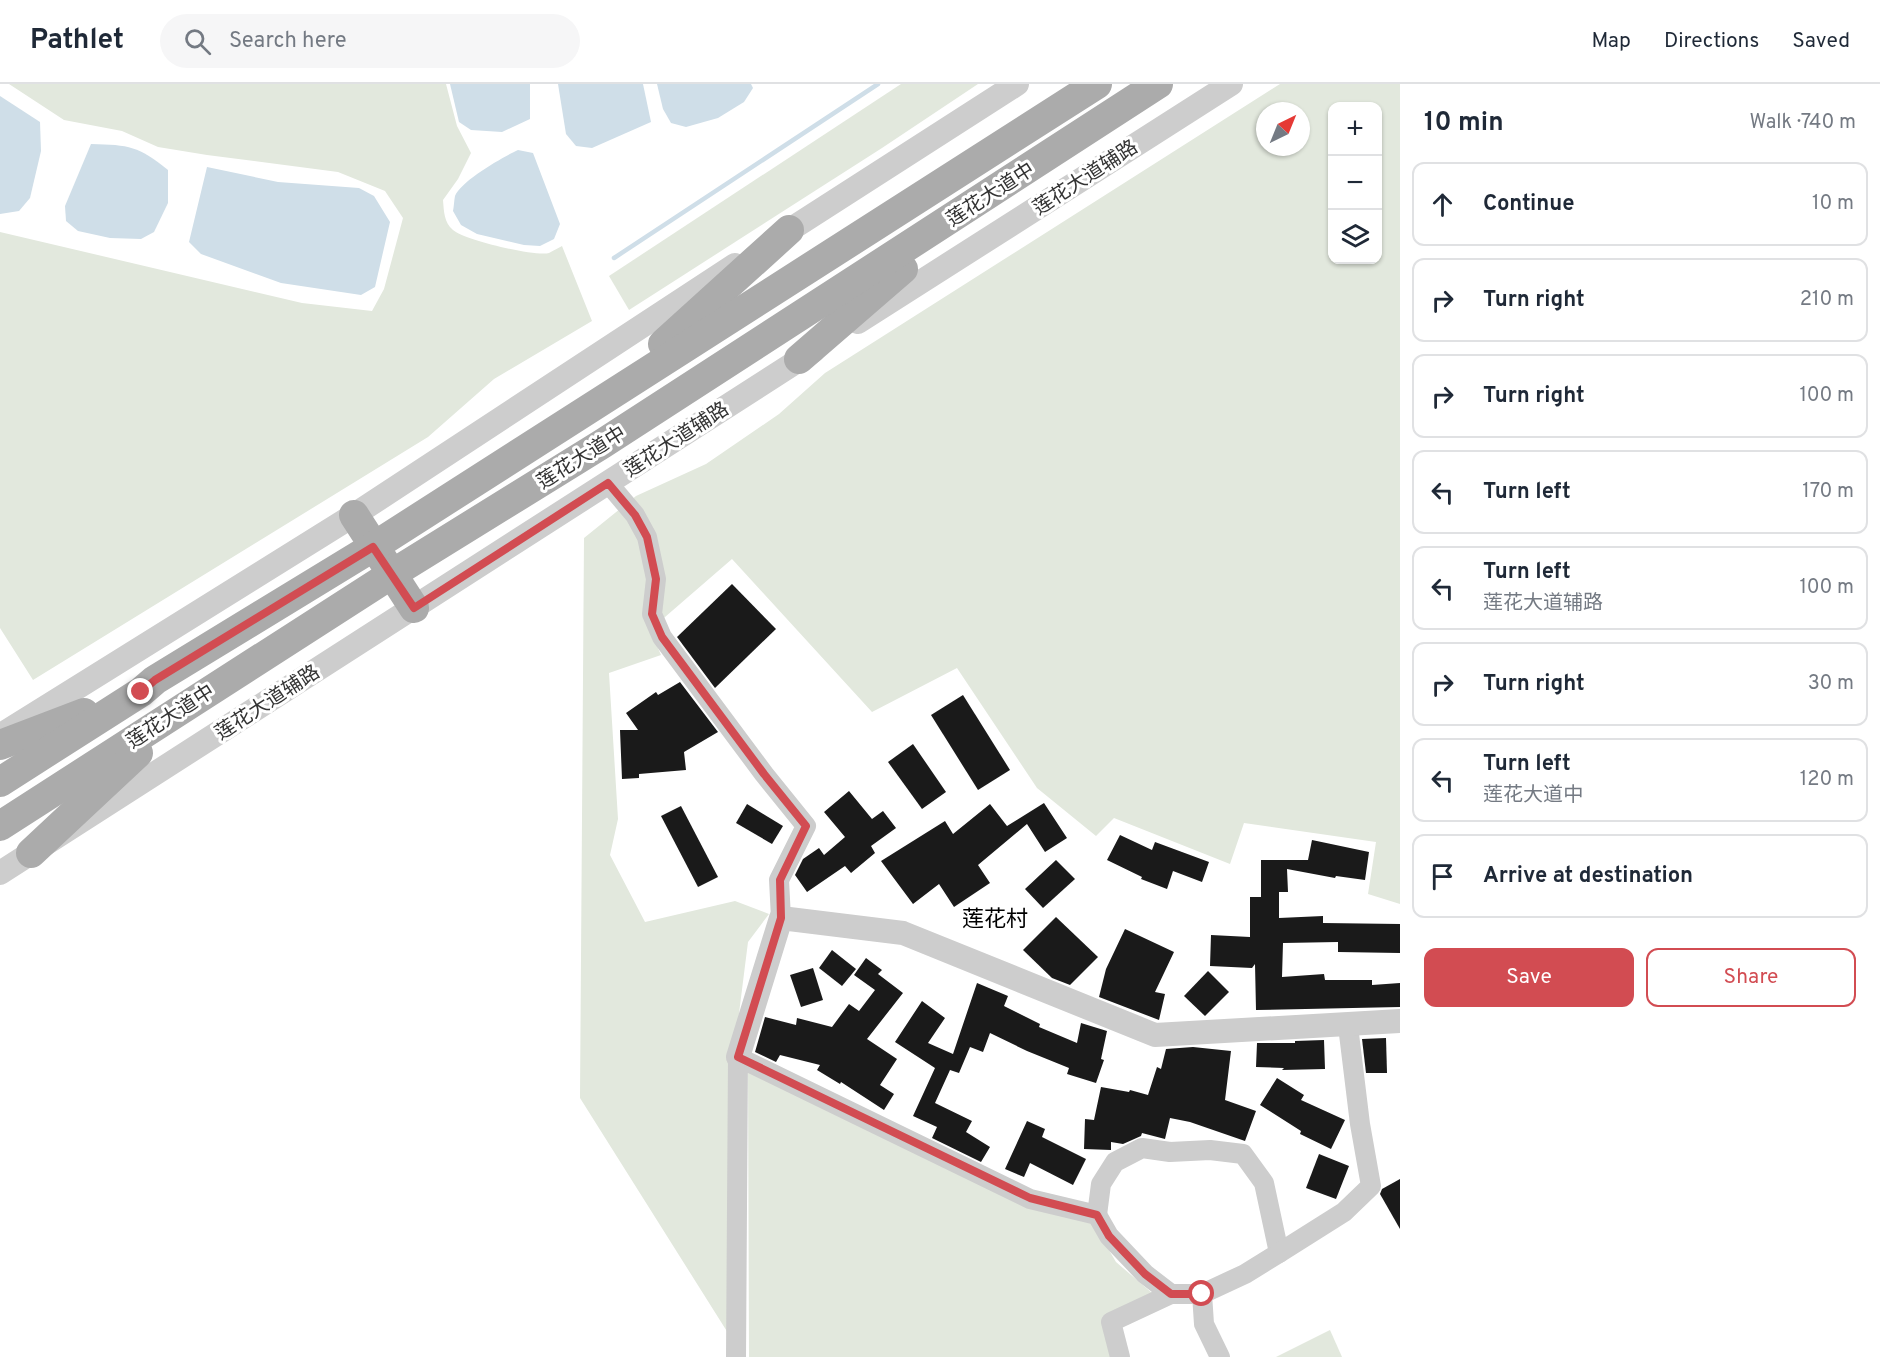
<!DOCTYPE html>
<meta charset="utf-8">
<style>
:root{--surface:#fff;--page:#f6f6f7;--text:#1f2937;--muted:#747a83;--line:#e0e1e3;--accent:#d24c52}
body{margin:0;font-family:Overpass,"Noto Sans SC",sans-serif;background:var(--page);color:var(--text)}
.controls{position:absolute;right:18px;top:18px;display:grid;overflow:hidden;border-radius:12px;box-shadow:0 2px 4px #0004}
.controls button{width:54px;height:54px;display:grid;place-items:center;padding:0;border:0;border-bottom:2px solid var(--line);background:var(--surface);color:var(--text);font:30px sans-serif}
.compass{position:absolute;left:1256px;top:18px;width:54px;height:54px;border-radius:50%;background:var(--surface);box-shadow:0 2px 4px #0004;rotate:43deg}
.stop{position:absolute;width:18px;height:18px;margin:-14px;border:4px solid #d24c52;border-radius:50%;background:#fff}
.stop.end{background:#d24c52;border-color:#fff;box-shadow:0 2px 6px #0008}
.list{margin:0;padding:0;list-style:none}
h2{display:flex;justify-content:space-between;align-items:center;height:78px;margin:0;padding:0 24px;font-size:26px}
h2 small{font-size:20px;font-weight:400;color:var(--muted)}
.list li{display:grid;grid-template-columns:39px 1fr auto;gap:18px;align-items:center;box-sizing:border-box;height:84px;margin:0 12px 12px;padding:0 12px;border:2px solid var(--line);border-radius:12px}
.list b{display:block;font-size:22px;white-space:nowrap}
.list p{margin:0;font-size:20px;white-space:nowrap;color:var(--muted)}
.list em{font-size:20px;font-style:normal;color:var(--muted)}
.actions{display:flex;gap:12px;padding:18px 24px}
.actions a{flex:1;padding:14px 0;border:2px solid var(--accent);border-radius:12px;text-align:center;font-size:21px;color:var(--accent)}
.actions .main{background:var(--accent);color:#fff}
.icon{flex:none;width:33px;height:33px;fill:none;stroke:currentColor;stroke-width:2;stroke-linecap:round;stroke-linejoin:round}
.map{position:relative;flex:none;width:1400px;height:1273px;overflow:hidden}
header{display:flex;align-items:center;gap:36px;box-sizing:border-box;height:84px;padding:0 30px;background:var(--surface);border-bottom:2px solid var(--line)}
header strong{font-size:28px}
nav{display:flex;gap:33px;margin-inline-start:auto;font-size:21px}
.search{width:420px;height:54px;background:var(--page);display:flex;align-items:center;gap:15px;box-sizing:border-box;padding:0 21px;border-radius:33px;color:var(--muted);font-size:22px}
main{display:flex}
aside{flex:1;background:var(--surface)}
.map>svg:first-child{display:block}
.green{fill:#e2e8dd;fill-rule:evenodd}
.water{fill:#cfdee8}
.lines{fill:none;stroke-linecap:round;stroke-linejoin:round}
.stream{stroke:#cfdee8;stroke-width:4.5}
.building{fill:#1a1a1a}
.minor{stroke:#cdcdcd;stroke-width:20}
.tertiary{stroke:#cdcdcd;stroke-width:24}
.primary{stroke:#ababab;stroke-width:30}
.route{stroke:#d24c52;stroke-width:8}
.labels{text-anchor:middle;stroke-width:6;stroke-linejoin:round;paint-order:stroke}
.street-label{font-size:20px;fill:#333;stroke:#fff}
.quarter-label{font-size:22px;fill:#000;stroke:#fff}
</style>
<header>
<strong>Pathlet</strong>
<div class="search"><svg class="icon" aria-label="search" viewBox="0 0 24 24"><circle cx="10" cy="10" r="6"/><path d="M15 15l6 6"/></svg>Search here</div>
<nav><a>Map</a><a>Directions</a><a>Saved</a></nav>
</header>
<main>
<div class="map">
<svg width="1400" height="1273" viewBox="0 0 1400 1273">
<rect width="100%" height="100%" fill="#fff"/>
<!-- green -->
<g class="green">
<path d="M9,0H446L457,42L471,69L458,95L443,116C444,128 444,138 453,146C464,156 536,173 549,169C553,167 558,164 562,162L592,237L494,295L428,353L33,596L0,544V148L302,219L372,227L384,205L403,134L385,107L338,88L207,71L158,63L122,47L64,36Z"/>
<path d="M901,0H978L882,64L629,226L609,192Z"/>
<path d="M1280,0H1400V820L1368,810L1376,758L1244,739L1230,780L1114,734L1096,752L1037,704L957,584L872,628L732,475L650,546L661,571L609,589L618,735L610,771L645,838L735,817L769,830L748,858L734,969L728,1249L580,1014L584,454L636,412L706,380L779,330L825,289ZM1332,22H1378V176H1332ZM1265,27H1301V63H1265Z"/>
<path d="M748,984L1021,1121L1093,1139L1116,1178L1152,1209L1104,1234L1112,1273H749Z"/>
<path d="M1330,1246L1342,1273H1276Z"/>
</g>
<!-- water -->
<g class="water">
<path d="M450,0H530V35L502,48L471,46L459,38Z"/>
<path d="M558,0H643L651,38L592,64L576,62L566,50Z"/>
<path d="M657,0H751L753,4L744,18L718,34L686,43L671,39L663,25Z"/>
<path d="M0,12L40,38L41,67L30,114L19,127L0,130Z"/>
<path d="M91,60C130,61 138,62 168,86V119L154,148L141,155L110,154L78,147L66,137L65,122Z"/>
<path d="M518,66L533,69L560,140L554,155L540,162L524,161L477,150L461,141L453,127C454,122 454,117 455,112C461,97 503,73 518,66Z"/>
<path d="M207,83L278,98L359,104L374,112L390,138L375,203L361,211L281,199L201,170L189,158Z"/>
</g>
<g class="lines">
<!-- stream -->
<path class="stream" d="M614,174L878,0"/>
</g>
<!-- building -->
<g class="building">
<path d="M732,500L776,545L715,604L677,553Z"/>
<path d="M680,598L718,648L684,668L686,686L639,690V694L622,695L620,646H638L626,629L656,608L658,611Z"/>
<path d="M963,611L1010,686L978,706L931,631Z"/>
<path d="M913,660L946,708L922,725L888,678Z"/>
<path d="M849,707L872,735L883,727L896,744L871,762L875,769L851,789L845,782L807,808L795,791L803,775L819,764L824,771L845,753L824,728Z"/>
<path d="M1044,719L1067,754L1045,768L1027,740L978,781L990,799L954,823L939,800L913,820L881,777L945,737L953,750L990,720L1007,742Z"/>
<path d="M747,720L783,742L772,760L736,739Z"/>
<path d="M681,722L718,793L698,803L661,732Z"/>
<path d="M1120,751L1152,766L1155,758L1209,778L1202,798L1173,787L1167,805L1141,795L1142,793L1107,776Z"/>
<path d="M1312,756L1369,768L1365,796L1336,792L1335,794L1287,785L1288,808H1279V834L1323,832V839L1400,840V869L1338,868V858L1283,859L1282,893L1324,890L1325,896H1372V901L1400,899V923L1256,926L1255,880L1252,884L1210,882L1211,851L1250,853V813H1261V776H1308Z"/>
<path d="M1056,776L1075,795L1043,824L1025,805Z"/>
<path d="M1056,833L1098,873L1070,901L1052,894L1023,866Z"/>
<path d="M1125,845L1174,868L1155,908L1165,910L1159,936L1099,913L1106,885Z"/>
<path d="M832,866L856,885L842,902L819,884Z"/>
<path d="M866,874L882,886L878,890L903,909L867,955L897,975L880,1001L894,1010L884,1026L841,998L840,1000L817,986L820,981L780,971L776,978L755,968L765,933L796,941L797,934L832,943L849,920L859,927L875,906L854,891Z"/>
<path d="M813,884L823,916L801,923L790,891Z"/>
<path d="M1208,887L1229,908L1205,932L1184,912Z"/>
<path d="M977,899L1008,912L1004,922L1040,940L1039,943L1077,959L1081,939L1107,947L1101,975L1104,976L1096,999L1067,990L1069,984L1027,967L990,949L983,968L970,963L959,989L950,986L935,1019L972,1037L966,1048L990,1063L981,1078L932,1054L937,1043L913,1032L935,984L895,958L922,917L945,934L928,959L953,970Z"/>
<path d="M1386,954L1387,989H1366L1362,955Z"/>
<path d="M1324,956L1325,985L1282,986L1284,984L1256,983L1257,959H1295V957Z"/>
<path d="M1193,963L1231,967L1225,1016L1256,1027L1245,1057L1190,1038L1170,1034L1165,1055L1142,1049L1141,1052L1123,1060L1111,1058V1066L1084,1065L1085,1035L1094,1036L1101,1003L1129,1008L1130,1006L1148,1011L1157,983L1161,985L1166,965Z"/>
<path d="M1277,994L1304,1011L1301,1016L1345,1036L1331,1065L1300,1050L1301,1047L1260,1021Z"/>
<path d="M1027,1037L1045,1045L1042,1053L1086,1075L1073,1101L1030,1079L1024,1093L1005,1085Z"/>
<path d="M1319,1070L1349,1082L1336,1115L1306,1104Z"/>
<path d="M1400,1095V1145L1380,1110L1382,1105Z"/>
</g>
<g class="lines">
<!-- minor -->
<g class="minor">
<path d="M608,399L635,431L647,453L656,495L652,530L662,553L764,690L806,742L779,796L781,834"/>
<path d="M1097,1131L1101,1100L1115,1078L1142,1064L1170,1068L1210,1066L1243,1070L1264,1099L1279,1169L1245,1190L1202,1210H1171"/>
<path d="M1279,1169L1344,1128L1371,1102L1360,1040L1349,950"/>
<path d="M1202,1210L1204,1240L1220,1273"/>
<path d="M736,1273L738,973L1030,1115L1097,1131L1109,1152L1145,1190L1171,1210L1111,1238L1120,1273"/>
</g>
<!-- tertiary -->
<g class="tertiary">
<path d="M774,156L1017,0"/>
<path d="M858,238L1231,0"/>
<path d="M1,651L354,431L735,181"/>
<path d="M0,789L813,267"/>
<path d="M738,973L781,834L903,849L1155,951L1400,937"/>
</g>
<!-- primary -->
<g class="primary">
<path d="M663,260L789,146"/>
<path d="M799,275L903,185"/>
<path d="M354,431L414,524"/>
<path d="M0,661L84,629"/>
<path d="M0,698L141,608L155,596L373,463L1097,0"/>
<path d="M0,742L392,490L602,360L1158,0"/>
<path d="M31,769L138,669"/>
</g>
</g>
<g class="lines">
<!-- route -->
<path class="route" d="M141,608L155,596L373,463L414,524L608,399L635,431L647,453L656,495L652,530L662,553L764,690L806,742L780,796L781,834L738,973L1030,1114L1097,1131L1109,1152L1145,1190L1171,1210H1202"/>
</g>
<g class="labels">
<!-- street labels -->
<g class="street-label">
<text transform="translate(1085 93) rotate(-33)" y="7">莲花大道辅路</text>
<text transform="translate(990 110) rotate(-33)" y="7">莲花大道中</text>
<text transform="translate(676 355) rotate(-33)" y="7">莲花大道辅路</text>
<text transform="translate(581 373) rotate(-32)" y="7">莲花大道中</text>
<text transform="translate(267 618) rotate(-33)" y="7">莲花大道辅路</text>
<text transform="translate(170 632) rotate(-33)" y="7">莲花大道中</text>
</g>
<!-- quarter labels -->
<g class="quarter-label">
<text x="995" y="842">莲花村</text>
</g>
</g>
</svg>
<div class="controls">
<button>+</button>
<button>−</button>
<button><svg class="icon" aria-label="layers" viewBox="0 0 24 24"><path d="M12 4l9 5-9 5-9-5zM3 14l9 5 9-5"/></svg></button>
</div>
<svg class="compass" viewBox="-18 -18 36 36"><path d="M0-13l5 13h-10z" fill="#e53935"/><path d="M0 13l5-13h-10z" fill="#747a83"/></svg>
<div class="stop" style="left:1202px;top:1210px"></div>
<div class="stop end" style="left:141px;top:608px"></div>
</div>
<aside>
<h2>10 min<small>Walk · 740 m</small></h2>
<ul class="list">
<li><svg class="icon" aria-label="ahead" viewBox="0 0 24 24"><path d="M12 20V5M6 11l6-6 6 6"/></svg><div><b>Continue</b></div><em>10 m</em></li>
<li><svg class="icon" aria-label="right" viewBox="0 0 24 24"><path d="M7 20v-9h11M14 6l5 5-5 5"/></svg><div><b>Turn right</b></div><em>210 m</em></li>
<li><svg class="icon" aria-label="right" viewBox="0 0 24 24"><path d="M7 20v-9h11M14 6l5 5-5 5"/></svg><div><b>Turn right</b></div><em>100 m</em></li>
<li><svg class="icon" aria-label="left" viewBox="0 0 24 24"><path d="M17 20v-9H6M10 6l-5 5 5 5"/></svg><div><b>Turn left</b></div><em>170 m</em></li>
<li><svg class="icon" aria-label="left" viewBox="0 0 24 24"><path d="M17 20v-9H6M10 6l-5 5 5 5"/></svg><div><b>Turn left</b><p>莲花大道辅路</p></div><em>100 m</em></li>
<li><svg class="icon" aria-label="right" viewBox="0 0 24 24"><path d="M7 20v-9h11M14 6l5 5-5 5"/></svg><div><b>Turn right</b></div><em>30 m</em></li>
<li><svg class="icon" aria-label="left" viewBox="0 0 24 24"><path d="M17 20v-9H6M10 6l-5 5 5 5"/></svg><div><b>Turn left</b><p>莲花大道中</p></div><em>120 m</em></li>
<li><svg class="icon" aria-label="arrive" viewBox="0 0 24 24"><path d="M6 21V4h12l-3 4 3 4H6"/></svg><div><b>Arrive at destination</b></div></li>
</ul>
<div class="actions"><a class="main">Save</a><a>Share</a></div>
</aside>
</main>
